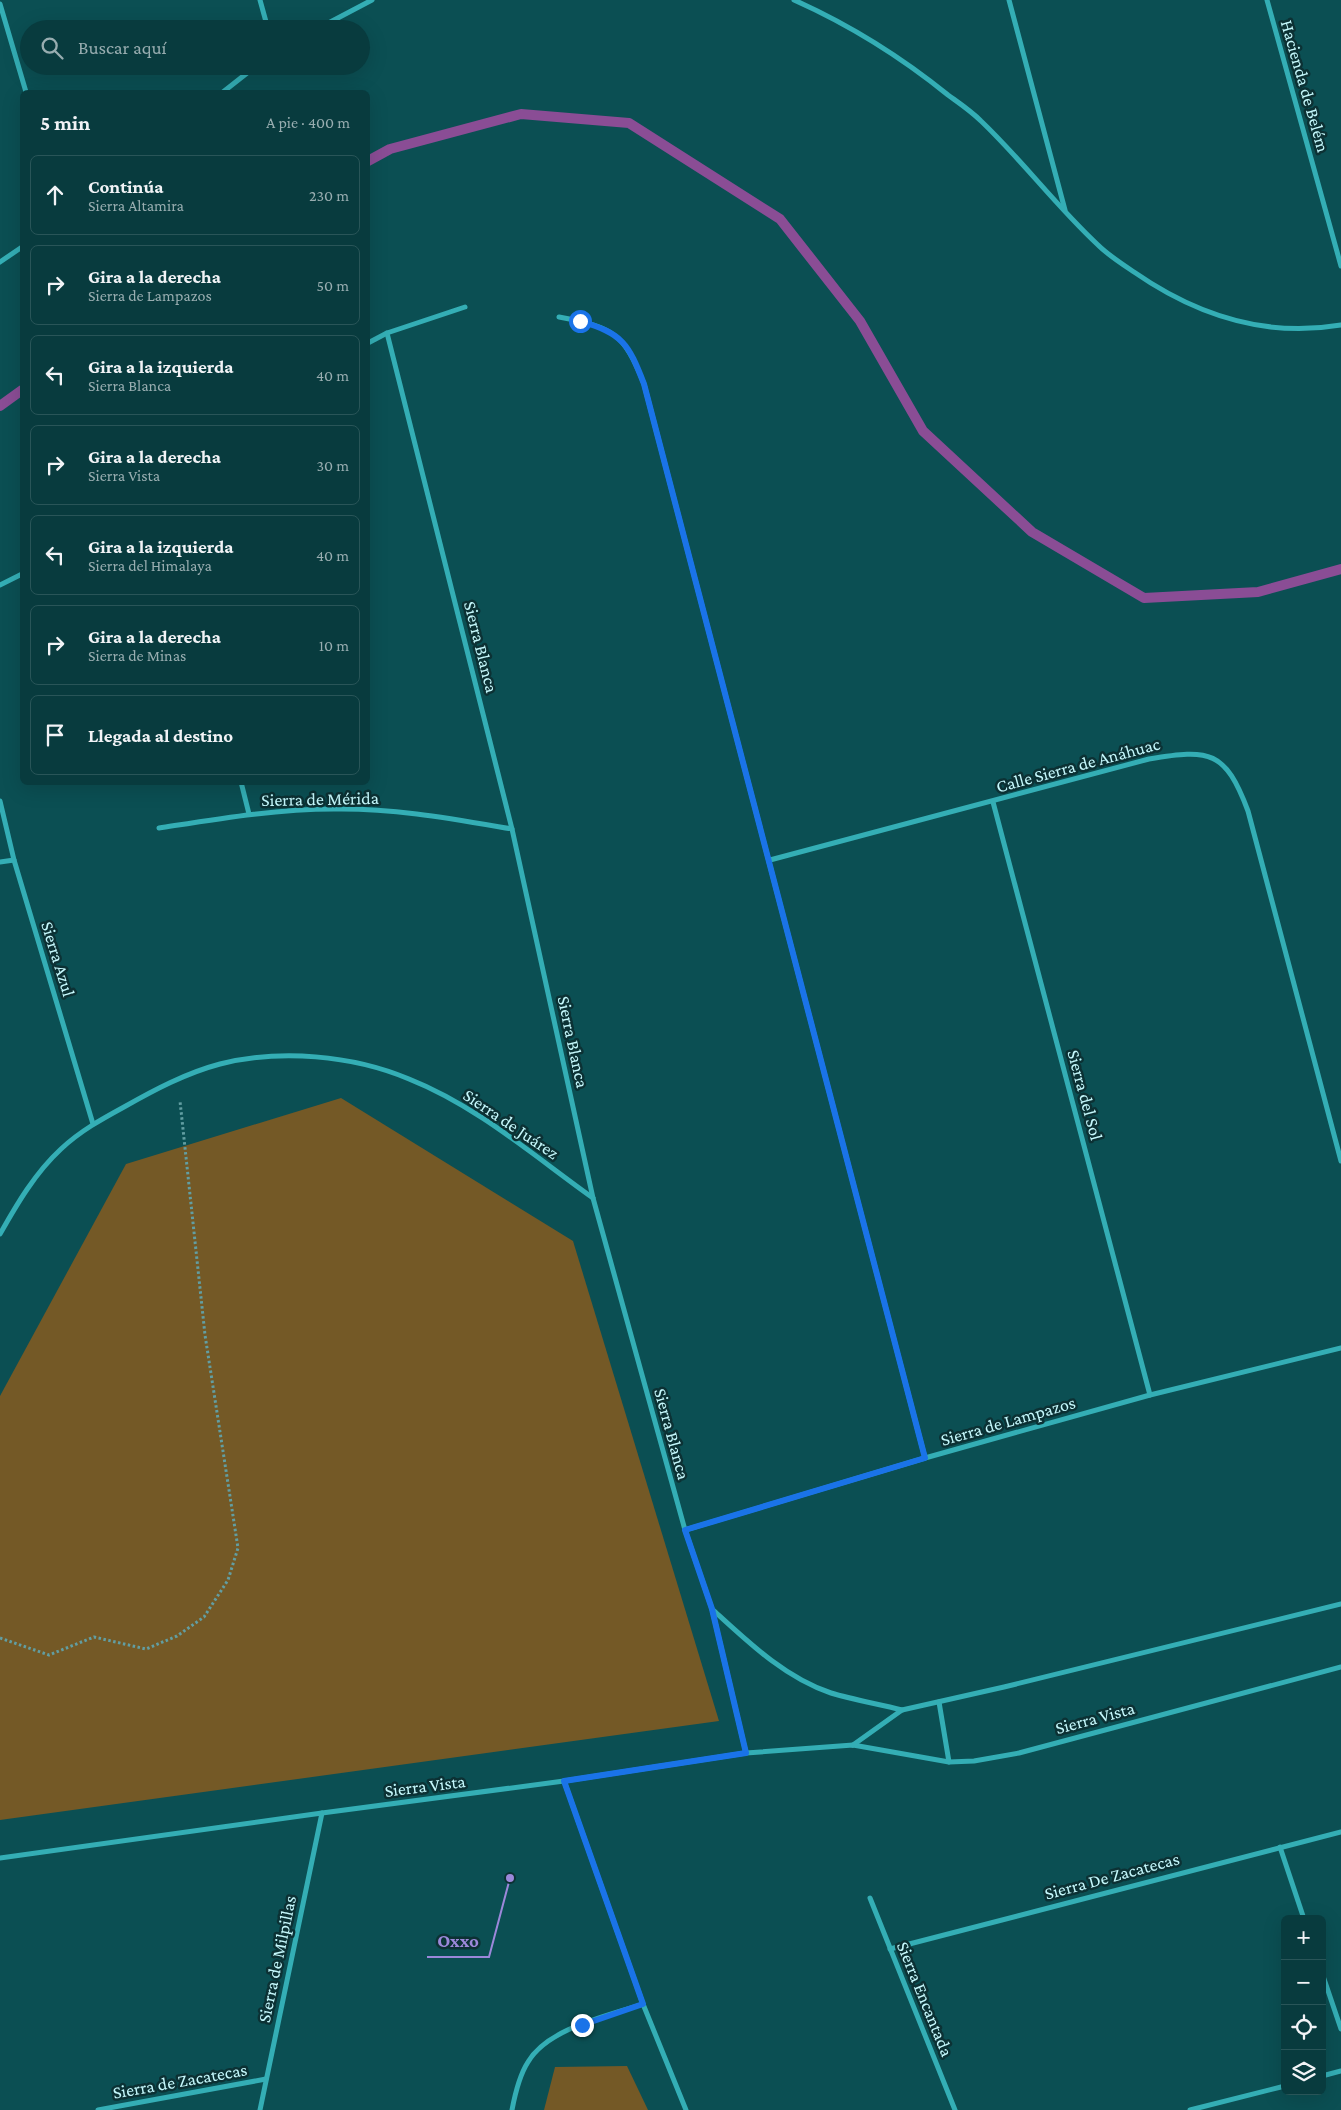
<!DOCTYPE html>
<html lang="es">
<meta charset="utf-8">
<style>
:root{--surface:#083b3e;--page:#164649;--text:#f1f3f6;--muted:#98adb0;--line:#295558}
body{margin:0;font-family:"Crimson Pro",serif;background:var(--page);color:var(--text)}
.controls{position:absolute;right:15px;bottom:15px;display:grid;overflow:hidden;border-radius:8px;box-shadow:0 5px 20px #0002}
.controls button{width:45px;height:45px;display:grid;place-items:center;padding:0;border:0;border-bottom:1px solid var(--line);background:var(--surface);color:var(--text);font:25px sans-serif}
.stop{position:absolute;width:15px;height:15px;margin:-11px;border:4px solid #1a73e8;border-radius:50%;background:#fff}
.stop.end{background:#1a73e8;border-color:#fff;box-shadow:0 1px 5px #0008}
.list{margin:0;padding:0;list-style:none}
h2{display:flex;justify-content:space-between;align-items:center;height:65px;margin:0;padding:0 20px;font-size:21px}
h2 small{font-size:16px;font-weight:400;color:var(--muted)}
.list li{display:grid;grid-template-columns:32px 1fr auto;gap:15px;align-items:center;box-sizing:border-box;height:80px;margin:0 10px 10px;padding:0 10px;border:1px solid var(--line);border-radius:8px}
.list b{display:block;font-size:19px;white-space:nowrap}
.list p{margin:0;font-size:16px;white-space:nowrap;color:var(--muted)}
.list em{font-size:16px;font-style:normal;color:var(--muted)}
.icon{flex:none;width:28px;height:28px;fill:none;stroke:currentColor;stroke-width:2;stroke-linecap:round;stroke-linejoin:round}
.map{position:relative;flex:none;width:1341px;height:2110px;overflow:hidden}
.search{position:absolute;background:var(--surface);box-shadow:0 5px 20px #0002;left:20px;top:20px;width:350px;height:55px;display:flex;align-items:center;gap:12px;box-sizing:border-box;padding:0 18px;border-radius:28px;color:var(--muted);font-size:19px}
.panel{position:absolute;background:var(--surface);box-shadow:0 5px 20px #0002;left:20px;top:90px;width:350px;height:695px;border-radius:8px}
.map>svg:first-child{display:block}
.green{fill:#745926}
.lines{fill:none;stroke-linecap:round;stroke-linejoin:round}
.stream{stroke:#8a4d95;stroke-width:10}
.path{stroke:#629ea2;stroke-width:3;stroke-dasharray:2.5 2.5;stroke-linecap:butt}
.street{stroke:#34aeb5;stroke-width:5}
.route{stroke:#1a73e8;stroke-width:6}
.labels{text-anchor:middle;stroke-width:5;stroke-linejoin:round;paint-order:stroke}
.street-label{font-size:18px;fill:#c5f8fc;stroke:#0c3134}
.leader{fill:none;stroke:#9c88da;stroke-width:2}
.callout-dot{fill:#9c88da;stroke:#0c3134;stroke-width:2}
.callout-label{font-size:19px;text-anchor:middle;font-weight:bold;fill:#9c88da;stroke:#0c3134;stroke-width:5;stroke-linejoin:round;paint-order:stroke}
</style>
<div class="map">
<svg width="1341" height="2110" viewBox="0 0 1341 2110">
<rect width="100%" height="100%" fill="#0b4f53"/>
<!-- green -->
<g class="green">
<path d="M341,1098L573,1241L719,1721L0,1820V1396L126,1164Z"/>
<path d="M627,2066L648,2110H544L555,2067Z"/>
</g>
<g class="lines">
<!-- stream -->
<g class="stream">
<path d="M368,161L390,149L521,114L629,123L780,219L860,321L923,431L1032,532L1144,598L1258,592L1341,569"/>
<path d="M0,406L22,390"/>
</g>
<!-- path -->
<path class="path" d="M0,1638L49,1655L94,1637L146,1649L177,1636L204,1617L228,1580L238,1548L205,1335L180,1101"/>
<!-- street -->
<g class="street">
<path d="M260,0L268,29"/>
<path d="M794,0C850,25 901,57 948,95C959,103 971,111 981,121C1022,160 1056,206 1098,245C1108,255 1122,264 1134,272C1196,315 1265,338 1341,325"/>
<path d="M1009,0L1065,210"/>
<path d="M1267,0L1341,266"/>
<path d="M0,4L26,92"/>
<path d="M317,29L372,0"/>
<path d="M223,92L256,66"/>
<path d="M0,262L22,247"/>
<path d="M559,317C613,327 624,333 644,384L925,1458"/>
<path d="M387,333L512,829L593,1198L685,1530L712,1609L746,1753"/>
<path d="M368,343L387,333L465,307"/>
<path d="M0,585L22,574"/>
<path d="M241,782L249,814"/>
<path d="M0,801L14,860L93,1124"/>
<path d="M993,802L1150,1395"/>
<path d="M159,828C217,819 275,809 334,809C394,808 453,819 512,829"/>
<path d="M770,860L1149,759C1210,749 1225,750 1248,811L1341,1161"/>
<path d="M0,862L14,860"/>
<path d="M0,1234C17,1204 35,1173 61,1149C80,1131 102,1119 124,1107C154,1090 186,1073 220,1064C280,1049 352,1055 409,1079C477,1106 534,1156 593,1198"/>
<path d="M685,1530L925,1458L1150,1395L1341,1348"/>
<path d="M712,1609C747,1641 785,1678 831,1693C854,1700 879,1704 902,1710"/>
<path d="M939,1702L949,1762"/>
<path d="M853,1745L902,1710L1004,1687L1341,1604"/>
<path d="M564,1781L643,2004L686,2110"/>
<path d="M1280,1847L1304,1919"/>
<path d="M0,1858L322,1813L564,1781L746,1753L853,1745L949,1762L974,1761L1019,1753L1341,1667"/>
<path d="M870,1898L955,2110"/>
<path d="M890,1949L1341,1832"/>
<path d="M1322,1973L1341,2029"/>
<path d="M1322,2076L1341,2071"/>
<path d="M98,2110L266,2079"/>
<path d="M260,2110L322,1813"/>
<path d="M512,2110C515,2094 519,2076 528,2062C548,2028 608,2016 643,2004"/>
<path d="M1190,2110L1285,2086"/>
</g>
</g>
<g class="lines">
<!-- route -->
<path class="route" d="M580,321C623,334 628,343 644,384L925,1458L685,1530L712,1609L746,1753L564,1781L643,2004L582,2025"/>
</g>
<g class="labels">
<!-- street labels -->
<g class="street-label">
<text transform="translate(1305 86) rotate(74)" y="6">Hacienda de Belém</text>
<text transform="translate(481 647) rotate(76)" y="6">Sierra Blanca</text>
<text transform="translate(1078 765) rotate(-15)" y="6">Calle Sierra de Anáhuac</text>
<text transform="translate(320 799) rotate(-1)" y="6">Sierra de Mérida</text>
<text transform="translate(58 959) rotate(73)" y="6">Sierra Azul</text>
<text transform="translate(573 1042) rotate(78)" y="6">Sierra Blanca</text>
<text transform="translate(1085 1095) rotate(75)" y="6">Sierra del Sol</text>
<text transform="translate(511 1124) rotate(34)" y="6">Sierra de Juárez</text>
<text transform="translate(1008 1421) rotate(-16)" y="6">Sierra de Lampazos</text>
<text transform="translate(672 1434) rotate(75)" y="6">Sierra Blanca</text>
<text transform="translate(1095 1718) rotate(-15)" y="6">Sierra Vista</text>
<text transform="translate(425 1786) rotate(-7)" y="6">Sierra Vista</text>
<text transform="translate(1112 1876) rotate(-15)" y="6">Sierra De Zacatecas</text>
<text transform="translate(277 1959) rotate(-78)" y="6">Sierra de Milpillas</text>
<text transform="translate(925 1999) rotate(68)" y="6">Sierra Encantada</text>
<text transform="translate(180 2081) rotate(-10)" y="6">Sierra de Zacatecas</text>
</g>
</g>
<!-- callouts -->
<path class="leader" d="M510 1878L489 1957H427"/>
<circle class="callout-dot" cx="510" cy="1878" r="5"/>
<g class="callout-label">
<text x="458" y="1947">Oxxo</text>
</g>
</svg>
<div class="controls">
<button>+</button>
<button>−</button>
<button><svg class="icon" aria-label="locate" viewBox="0 0 24 24"><circle cx="12" cy="12" r="6"/><path d="M12 2v4M12 18v4M2 12h4M18 12h4"/></svg></button>
<button><svg class="icon" aria-label="layers" viewBox="0 0 24 24"><path d="M12 4l9 5-9 5-9-5zM3 14l9 5 9-5"/></svg></button>
</div>
<div class="stop" style="left:580px;top:321px"></div>
<div class="stop end" style="left:582px;top:2025px"></div>
<div class="search"><svg class="icon" aria-label="search" viewBox="0 0 24 24"><circle cx="10" cy="10" r="6"/><path d="M15 15l6 6"/></svg>Buscar aquí</div>
<section class="panel">
<h2>5 min<small>A pie · 400 m</small></h2>
<ul class="list">
<li><svg class="icon" aria-label="ahead" viewBox="0 0 24 24"><path d="M12 20V5M6 11l6-6 6 6"/></svg><div><b>Continúa</b><p>Sierra Altamira</p></div><em>230 m</em></li>
<li><svg class="icon" aria-label="right" viewBox="0 0 24 24"><path d="M7 20v-9h11M14 6l5 5-5 5"/></svg><div><b>Gira a la derecha</b><p>Sierra de Lampazos</p></div><em>50 m</em></li>
<li><svg class="icon" aria-label="left" viewBox="0 0 24 24"><path d="M17 20v-9H6M10 6l-5 5 5 5"/></svg><div><b>Gira a la izquierda</b><p>Sierra Blanca</p></div><em>40 m</em></li>
<li><svg class="icon" aria-label="right" viewBox="0 0 24 24"><path d="M7 20v-9h11M14 6l5 5-5 5"/></svg><div><b>Gira a la derecha</b><p>Sierra Vista</p></div><em>30 m</em></li>
<li><svg class="icon" aria-label="left" viewBox="0 0 24 24"><path d="M17 20v-9H6M10 6l-5 5 5 5"/></svg><div><b>Gira a la izquierda</b><p>Sierra del Himalaya</p></div><em>40 m</em></li>
<li><svg class="icon" aria-label="right" viewBox="0 0 24 24"><path d="M7 20v-9h11M14 6l5 5-5 5"/></svg><div><b>Gira a la derecha</b><p>Sierra de Minas</p></div><em>10 m</em></li>
<li><svg class="icon" aria-label="arrive" viewBox="0 0 24 24"><path d="M6 21V4h12l-3 4 3 4H6"/></svg><div><b>Llegada al destino</b></div></li>
</ul>
</section>
</div>
